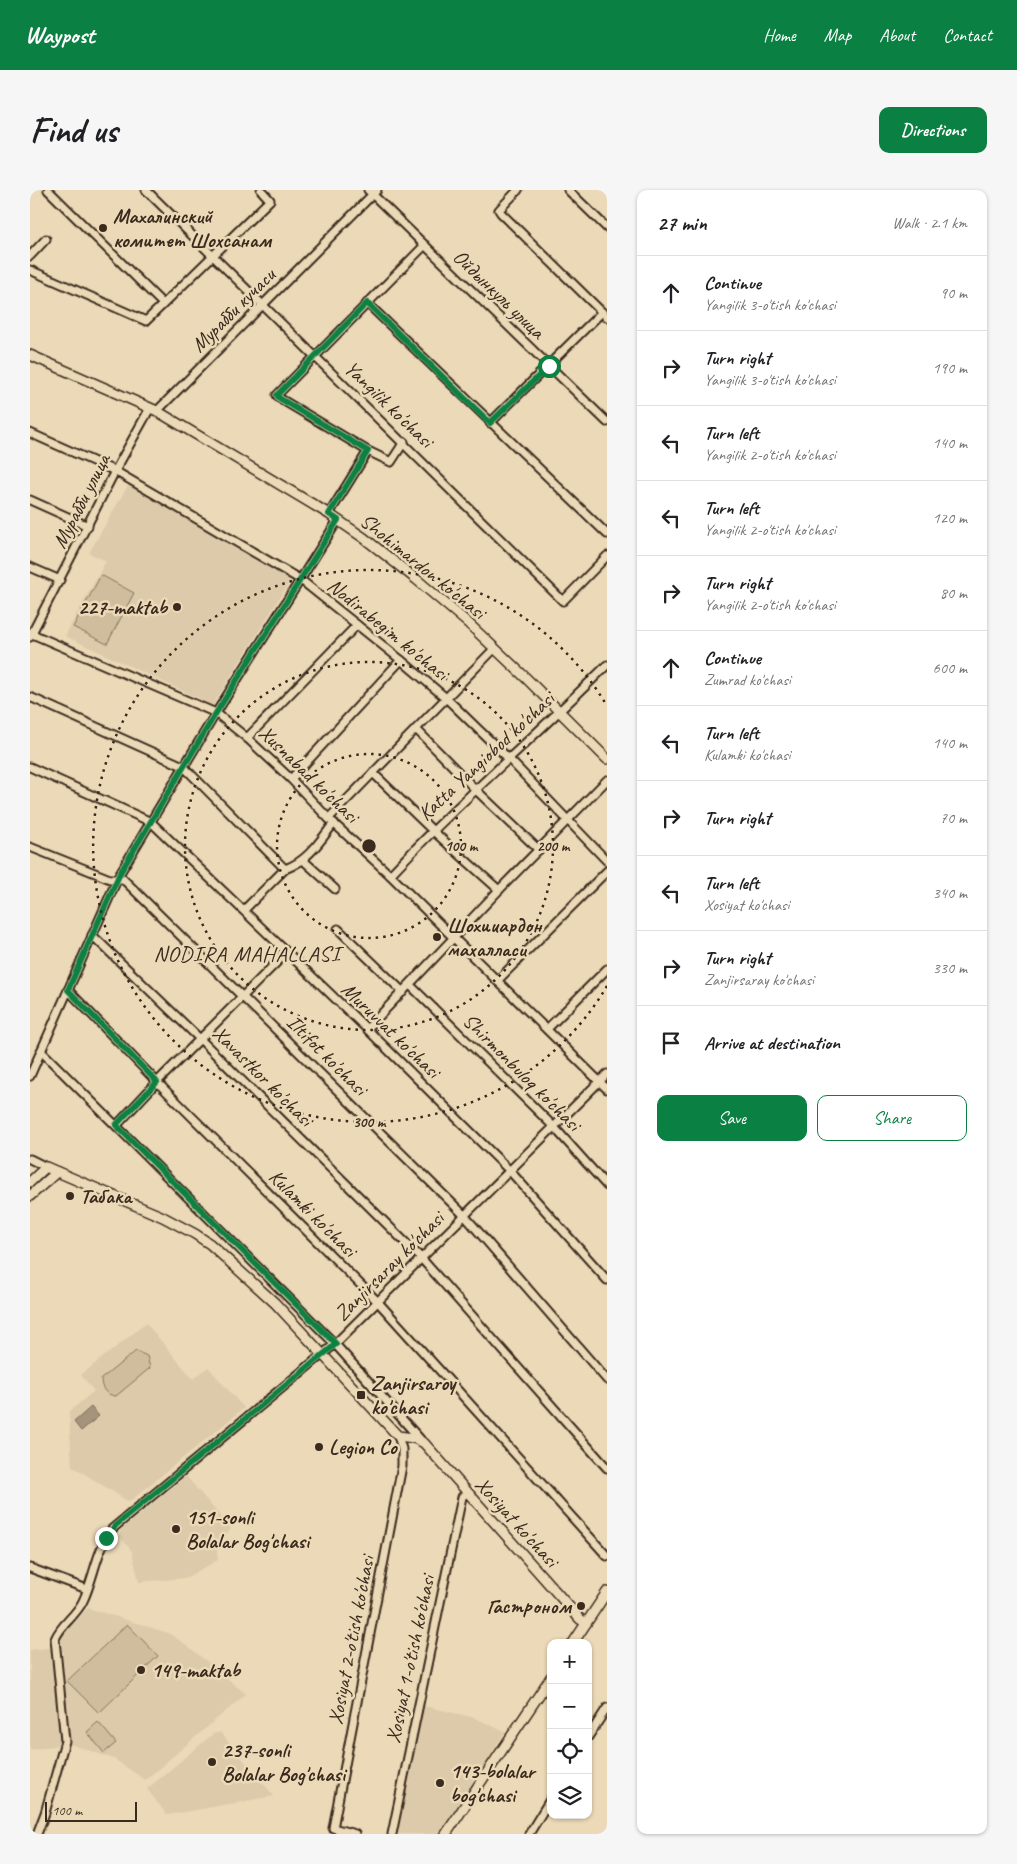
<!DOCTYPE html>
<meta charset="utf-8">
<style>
:root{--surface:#fff;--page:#f6f6f6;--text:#202124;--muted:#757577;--line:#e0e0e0;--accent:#0b8043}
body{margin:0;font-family:Caveat,sans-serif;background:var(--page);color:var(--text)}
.controls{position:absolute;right:15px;bottom:15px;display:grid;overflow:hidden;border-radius:10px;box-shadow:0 1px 4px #0004}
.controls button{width:45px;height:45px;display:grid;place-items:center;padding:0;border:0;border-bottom:1px solid var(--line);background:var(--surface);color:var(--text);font:25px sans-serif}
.scale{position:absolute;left:15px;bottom:12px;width:92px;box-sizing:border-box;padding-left:5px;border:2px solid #3b2a1e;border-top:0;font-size:14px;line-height:18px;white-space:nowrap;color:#3b2a1e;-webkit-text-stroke:4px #ebd9b7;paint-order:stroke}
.stop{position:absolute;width:15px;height:15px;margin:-11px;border:4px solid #0b8043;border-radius:50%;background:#fff}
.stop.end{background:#0b8043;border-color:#fff;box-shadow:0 1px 5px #0008}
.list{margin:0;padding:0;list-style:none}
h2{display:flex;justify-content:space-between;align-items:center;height:65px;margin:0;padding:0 20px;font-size:21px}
h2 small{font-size:16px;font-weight:400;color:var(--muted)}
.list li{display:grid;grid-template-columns:32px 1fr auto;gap:15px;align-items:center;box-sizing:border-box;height:75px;padding:0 20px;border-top:1px solid var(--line)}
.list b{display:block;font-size:19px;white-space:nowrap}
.list p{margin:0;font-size:16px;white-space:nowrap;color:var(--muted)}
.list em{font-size:16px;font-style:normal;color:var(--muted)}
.actions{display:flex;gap:10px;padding:15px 20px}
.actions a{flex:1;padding:11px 0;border:1px solid var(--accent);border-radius:10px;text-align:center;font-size:18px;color:var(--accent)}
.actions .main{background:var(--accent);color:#fff}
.icon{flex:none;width:28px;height:28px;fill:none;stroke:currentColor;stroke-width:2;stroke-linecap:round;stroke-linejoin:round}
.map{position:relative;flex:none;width:577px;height:1644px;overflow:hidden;border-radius:10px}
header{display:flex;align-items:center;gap:30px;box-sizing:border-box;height:70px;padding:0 25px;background:var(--accent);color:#fff}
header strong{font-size:24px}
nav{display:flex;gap:28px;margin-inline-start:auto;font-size:18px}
.intro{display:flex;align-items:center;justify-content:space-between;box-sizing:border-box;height:120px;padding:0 30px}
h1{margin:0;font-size:35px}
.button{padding:12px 22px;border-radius:10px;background:var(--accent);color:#fff;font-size:18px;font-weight:700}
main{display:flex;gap:30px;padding:0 30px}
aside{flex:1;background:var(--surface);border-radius:10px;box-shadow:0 1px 4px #0004}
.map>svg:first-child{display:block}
.built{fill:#dccaaa}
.green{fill:#cfbd9e;stroke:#85745e}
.water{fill:#a5937b;stroke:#7b6956}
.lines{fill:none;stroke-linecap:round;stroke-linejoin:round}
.minor-casing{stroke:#3b2a1e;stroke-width:11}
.major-casing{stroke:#3b2a1e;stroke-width:12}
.minor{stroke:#ebd9b7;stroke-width:7}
.major{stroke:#ebd9b7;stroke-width:9}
.route{stroke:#0b8043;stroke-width:6}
.ring{fill:none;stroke:#3b2a1e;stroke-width:2.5;stroke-dasharray:2.5 5}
.poi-dot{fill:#3b2a1e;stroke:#ebd9b7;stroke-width:2}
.labels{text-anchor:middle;stroke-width:5;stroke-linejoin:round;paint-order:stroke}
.poi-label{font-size:21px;font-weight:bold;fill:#3b2a1e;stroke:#ebd9b7;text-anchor:start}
.street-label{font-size:21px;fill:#3b2a1e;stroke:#ebd9b7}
.neighbourhood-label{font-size:22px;letter-spacing:1px;fill:#3b2a1e;stroke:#ebd9b7}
.centre{fill:#3b2a1e;stroke:#ebd9b7;stroke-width:2.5}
.ring-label{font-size:15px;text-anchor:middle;font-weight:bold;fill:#3b2a1e;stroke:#ebd9b7;stroke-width:5;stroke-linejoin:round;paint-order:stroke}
</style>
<header>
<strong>Waypost</strong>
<nav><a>Home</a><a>Map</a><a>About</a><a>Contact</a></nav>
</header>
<div class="intro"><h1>Find us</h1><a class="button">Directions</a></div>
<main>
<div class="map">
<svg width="577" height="1644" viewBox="0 0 577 1644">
<rect width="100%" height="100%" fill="#ebd9b7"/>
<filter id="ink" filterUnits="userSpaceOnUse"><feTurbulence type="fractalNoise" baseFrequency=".02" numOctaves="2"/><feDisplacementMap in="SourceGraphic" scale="10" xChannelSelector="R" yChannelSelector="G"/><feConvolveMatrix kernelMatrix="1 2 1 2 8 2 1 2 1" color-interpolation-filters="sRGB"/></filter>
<g filter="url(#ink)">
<!-- built -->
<g class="built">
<path d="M100,292L262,388L183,515L35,446L76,371L59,363Z"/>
<path d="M116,1133L163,1189L178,1177L214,1218L99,1312L42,1276L39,1222L64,1201L51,1185Z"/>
<path d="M156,1286L201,1339L186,1354L188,1370L155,1388L109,1392L102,1361L89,1346L91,1340Z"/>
<path d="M58,1418L138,1443L158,1456L216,1504L115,1590L84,1569L40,1554L31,1445Z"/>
<path d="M18,1458L22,1460L31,1552L28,1555L0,1560V1460Z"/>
<path d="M394,1516L445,1528L475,1542L412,1644H365Z"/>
<path d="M190,1542L244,1606L137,1625L117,1599L183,1544Z"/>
</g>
<!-- green -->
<g class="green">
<path d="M71,385L104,403L77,454L43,437Z"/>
<path d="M106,1161L117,1166L120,1178L86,1206C76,1205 71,1199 71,1189Z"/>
<path d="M97,1434L128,1466L69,1523L37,1491Z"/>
<path d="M68,1532L86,1553L74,1563L57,1542Z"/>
</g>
<!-- water -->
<path class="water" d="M61,1217L69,1226L51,1241L44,1232Z"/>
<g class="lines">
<!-- minor casing -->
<g class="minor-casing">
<g id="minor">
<path d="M18,0L133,114"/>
<path d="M116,0L533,411L577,366"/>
<path d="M338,0L577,232"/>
<path d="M488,0L469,20L471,23L577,127"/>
<path d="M538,0L577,38"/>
<path d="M0,66L16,49"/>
<path d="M0,80L116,131L240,10L231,0"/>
<path d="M337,113L577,344"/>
<path d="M127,221L347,0"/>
<path d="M460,233L572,122"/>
<path d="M0,243L85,281L271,390L371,470L416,508L479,569L577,671"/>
<path d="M374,252L361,272L338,261L249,208L247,205L395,55"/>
<path d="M0,310L58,336"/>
<path d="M299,324L338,261"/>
<path d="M0,377L30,390"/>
<path d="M0,443L186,523L217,548L261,589L299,629L360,685L577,899"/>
<path d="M0,447L85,281L120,218"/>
<path d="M0,507L153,576L255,679"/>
<path d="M386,539L446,600L509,660"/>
<path d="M217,548L327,435"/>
<path d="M0,577L121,632L337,839L480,981L577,1090"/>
<path d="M343,583L402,640L469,700"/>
<path d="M261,589L371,470"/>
<path d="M299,628L465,458"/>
<path d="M0,657L80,689H93L434,1025L577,1190"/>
<path d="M273,670L305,699"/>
<path d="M360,685C429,611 506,546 577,475"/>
<path d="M214,720L255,679C278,671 290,651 304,633"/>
<path d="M308,739L373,802"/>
<path d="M62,745L170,849L391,1068L577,1278"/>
<path d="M467,791L577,681"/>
<path d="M380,795L524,937L577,996"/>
<path d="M38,800L127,892L348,1112L577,1366"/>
<path d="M337,839L469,700L577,590"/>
<path d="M517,839L577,779"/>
<path d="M11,861L305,1154L390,1249"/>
<path d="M0,886L90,683L186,523L308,330"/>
<path d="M87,935L127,892L257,762"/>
<path d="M0,969L16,977"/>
<path d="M0,1378L57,1399"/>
<path d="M558,1547L577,1518"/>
<path d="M7,1644L15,1623L35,1551L25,1449C31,1434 46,1426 53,1411C64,1388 66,1361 82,1339L305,1154L577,884"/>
<path d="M325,1644L303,1638L372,1276V1259L368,1246"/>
<path d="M362,1644L432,1307L437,1302"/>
<path d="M499,1644L521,1608"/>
</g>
</g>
<!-- major casing -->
<g class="major-casing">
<g id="major">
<path d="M0,165L127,221L299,324L334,348L386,389L438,433L497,489L577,569"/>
<path d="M0,992L16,977L133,1027L165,1044L180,1054L245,1113L368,1246L384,1248L394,1253L550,1429L556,1433"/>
<path d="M0,1006L27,982"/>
<path d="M543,1453L577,1402"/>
<path d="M416,1644L521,1487"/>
</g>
</g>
<!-- minor -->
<use href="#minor" class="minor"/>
<!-- major -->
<use href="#major" class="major"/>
</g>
</g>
<g class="lines" filter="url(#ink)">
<!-- route -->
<path class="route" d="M76,1348L86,1335L306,1154L86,935L127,892L38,800L90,683L186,523L308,330L299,324L338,261L249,208L247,205L337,113L460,233L519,176"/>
</g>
<!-- distance rings -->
<g class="ring">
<circle cx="339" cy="656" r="92"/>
<circle cx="339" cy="656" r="184"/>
<path d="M577 796A276 276 0 1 1 577 516"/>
</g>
<!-- markers -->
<g class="poi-dot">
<circle cx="73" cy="38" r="5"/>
<circle cx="147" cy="417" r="5"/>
<circle cx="407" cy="747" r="5"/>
<circle cx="40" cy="1006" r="5"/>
<rect x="326" y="1200" width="10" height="10" rx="2.5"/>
<circle cx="289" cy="1257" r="5"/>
<circle cx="146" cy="1339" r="5"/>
<circle cx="551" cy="1416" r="5"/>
<circle cx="111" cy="1480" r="5"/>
<circle cx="182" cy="1572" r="5"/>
<circle cx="410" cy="1593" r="5"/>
</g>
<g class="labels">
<!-- poi labels -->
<g class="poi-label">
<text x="83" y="33">Махалинский<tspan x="83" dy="24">комитет Шохcанам</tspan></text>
<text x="137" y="424" text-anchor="end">227-maktab</text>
<text x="417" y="742">Шохииардон<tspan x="417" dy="24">махалласи</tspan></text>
<text x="50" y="1013">Табака</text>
<text x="341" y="1200">Zanjirsaroy<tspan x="341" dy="24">ko'chasi</tspan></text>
<text x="299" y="1264">Legion Co</text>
<text x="156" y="1334">151-sonli<tspan x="156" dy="24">Bolalar Bog'chasi</tspan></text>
<text x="541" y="1423" text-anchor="end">Гастроном</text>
<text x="121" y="1487">149-maktab</text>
<text x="192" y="1567">237-sonli<tspan x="192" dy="24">Bolalar Bog'chasi</tspan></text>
<text x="420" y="1588">143-bolalar<tspan x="420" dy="24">bog'chasi</tspan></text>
</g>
<!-- street labels -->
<g class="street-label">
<text transform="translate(469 104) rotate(44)" y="7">Ойдынкуль улица</text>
<text transform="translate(203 120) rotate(-45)" y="7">Мурабби кучаси</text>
<text transform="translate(359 214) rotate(44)" y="7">Yangilik ko'chasi</text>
<text transform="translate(51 311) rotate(-63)" y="7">Мурабби улица</text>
<text transform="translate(393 376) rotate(39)" y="7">Shohimardon ko'chasi</text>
<text transform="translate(358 439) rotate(39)" y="7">Nodirabegim ko'chasi</text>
<text transform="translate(456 566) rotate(-43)" y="7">Katta Yangiobod ko'chasi</text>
<text transform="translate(279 584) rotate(44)" y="7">Xusnabad ko'chasi</text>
<text transform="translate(361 840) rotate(44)" y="7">Muruvvat ko'chasi</text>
<text transform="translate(297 865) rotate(45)" y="7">Iltifot ko'chasi</text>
<text transform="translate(492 882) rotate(45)" y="7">Shirmonbuloq ko'chasi</text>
<text transform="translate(233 886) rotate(45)" y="7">Xavastkor ko'chasi</text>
<text transform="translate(283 1023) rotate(45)" y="7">Kulamki ko'chasi</text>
<text transform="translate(359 1076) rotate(-45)" y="7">Zanjirsaray ko'chasi</text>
<text transform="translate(487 1332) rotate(48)" y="7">Xosiyat ko'chasi</text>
<text transform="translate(321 1450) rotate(-79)" y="7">Xosiyat 2-o'tish ko'chasi</text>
<text transform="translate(380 1469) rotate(-78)" y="7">Xosiyat 1-o'tish ko'chasi</text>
</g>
<!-- neighbourhood labels -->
<g class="neighbourhood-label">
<text x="217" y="771">NODIRA MAHALLASI</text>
</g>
</g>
<circle cx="339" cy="656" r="8" class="centre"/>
<g class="ring-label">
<text x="431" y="661">100 m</text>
<text x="523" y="661">200 m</text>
<text x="339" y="937">300 m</text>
</g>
</svg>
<div class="controls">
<button>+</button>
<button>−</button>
<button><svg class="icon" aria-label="locate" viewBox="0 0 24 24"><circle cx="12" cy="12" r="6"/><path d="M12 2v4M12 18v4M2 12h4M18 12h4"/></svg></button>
<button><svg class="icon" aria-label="layers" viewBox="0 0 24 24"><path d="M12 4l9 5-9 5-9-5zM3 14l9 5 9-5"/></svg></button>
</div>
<div class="scale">100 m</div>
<div class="stop" style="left:519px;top:176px"></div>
<div class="stop end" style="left:76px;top:1348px"></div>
</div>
<aside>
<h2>27 min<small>Walk · 2.1 km</small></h2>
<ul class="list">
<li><svg class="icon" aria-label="ahead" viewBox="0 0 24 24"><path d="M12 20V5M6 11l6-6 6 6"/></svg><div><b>Continue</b><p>Yangilik 3-o'tish ko'chasi</p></div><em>90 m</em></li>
<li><svg class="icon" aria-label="right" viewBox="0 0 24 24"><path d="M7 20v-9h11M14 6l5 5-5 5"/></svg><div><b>Turn right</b><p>Yangilik 3-o'tish ko'chasi</p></div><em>190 m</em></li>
<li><svg class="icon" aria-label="left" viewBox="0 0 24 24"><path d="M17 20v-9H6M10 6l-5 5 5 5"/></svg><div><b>Turn left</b><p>Yangilik 2-o'tish ko'chasi</p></div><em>140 m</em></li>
<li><svg class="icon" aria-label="left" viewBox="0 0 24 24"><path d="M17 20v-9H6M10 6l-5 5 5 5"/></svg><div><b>Turn left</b><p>Yangilik 2-o'tish ko'chasi</p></div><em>120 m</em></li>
<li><svg class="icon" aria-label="right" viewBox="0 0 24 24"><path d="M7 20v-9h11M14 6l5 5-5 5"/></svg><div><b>Turn right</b><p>Yangilik 2-o'tish ko'chasi</p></div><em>80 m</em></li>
<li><svg class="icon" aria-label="ahead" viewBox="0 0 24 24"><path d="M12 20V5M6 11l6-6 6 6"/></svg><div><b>Continue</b><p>Zumrad ko'chasi</p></div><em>600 m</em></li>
<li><svg class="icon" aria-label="left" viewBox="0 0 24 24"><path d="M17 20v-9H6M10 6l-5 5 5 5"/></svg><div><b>Turn left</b><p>Kulamki ko'chasi</p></div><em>140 m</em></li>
<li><svg class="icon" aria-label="right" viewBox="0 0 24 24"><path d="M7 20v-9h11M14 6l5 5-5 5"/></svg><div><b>Turn right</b></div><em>70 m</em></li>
<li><svg class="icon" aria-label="left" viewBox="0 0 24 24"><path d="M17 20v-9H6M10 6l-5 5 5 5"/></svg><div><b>Turn left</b><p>Xosiyat ko'chasi</p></div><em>340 m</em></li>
<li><svg class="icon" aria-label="right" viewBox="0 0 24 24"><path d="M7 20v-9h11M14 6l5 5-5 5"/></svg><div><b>Turn right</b><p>Zanjirsaray ko'chasi</p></div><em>330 m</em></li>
<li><svg class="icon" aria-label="arrive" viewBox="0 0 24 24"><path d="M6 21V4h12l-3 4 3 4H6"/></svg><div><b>Arrive at destination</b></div></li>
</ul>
<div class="actions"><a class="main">Save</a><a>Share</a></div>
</aside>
</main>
